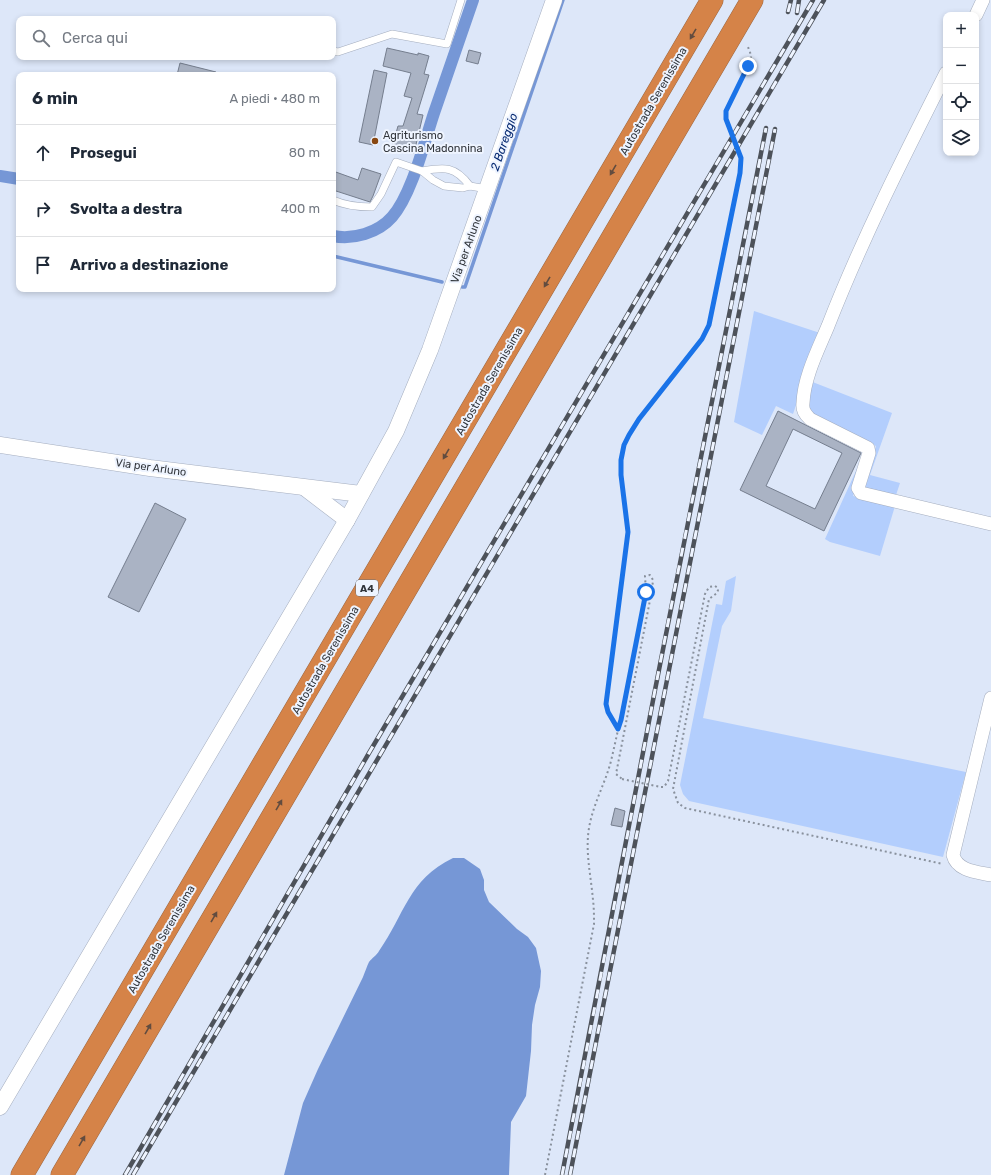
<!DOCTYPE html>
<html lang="it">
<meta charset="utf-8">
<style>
:root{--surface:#fff;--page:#f6f6f7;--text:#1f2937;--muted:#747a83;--line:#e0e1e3}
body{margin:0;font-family:Rubik,sans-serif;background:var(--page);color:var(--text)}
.controls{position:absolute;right:12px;top:12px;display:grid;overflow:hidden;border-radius:8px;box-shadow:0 2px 6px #0003}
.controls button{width:36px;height:36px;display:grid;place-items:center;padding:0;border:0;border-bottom:1px solid var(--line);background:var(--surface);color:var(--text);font:20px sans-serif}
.stop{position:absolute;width:12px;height:12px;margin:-9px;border:3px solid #1a73e8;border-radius:50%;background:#fff}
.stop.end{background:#1a73e8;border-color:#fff;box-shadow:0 1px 4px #0008}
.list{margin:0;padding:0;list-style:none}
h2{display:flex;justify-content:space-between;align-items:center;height:52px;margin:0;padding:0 16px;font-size:17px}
h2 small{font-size:13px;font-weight:400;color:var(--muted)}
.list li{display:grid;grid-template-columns:26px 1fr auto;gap:12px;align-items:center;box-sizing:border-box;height:56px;padding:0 16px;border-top:1px solid var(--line)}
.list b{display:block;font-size:15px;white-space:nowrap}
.list em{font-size:13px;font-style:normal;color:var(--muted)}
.icon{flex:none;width:22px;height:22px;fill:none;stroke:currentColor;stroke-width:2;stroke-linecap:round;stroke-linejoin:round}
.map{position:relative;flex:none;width:991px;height:1175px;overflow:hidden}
.search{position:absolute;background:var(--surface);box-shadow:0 2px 6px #0003;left:16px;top:16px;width:320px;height:44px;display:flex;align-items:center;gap:10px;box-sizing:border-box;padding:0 14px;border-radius:8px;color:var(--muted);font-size:15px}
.panel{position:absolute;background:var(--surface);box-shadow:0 2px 6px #0003;left:16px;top:72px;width:320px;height:220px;border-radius:8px}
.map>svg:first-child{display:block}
.green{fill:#b3cefd}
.water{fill:#7697d6}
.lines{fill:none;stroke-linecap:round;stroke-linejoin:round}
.stream{stroke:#7697d6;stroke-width:3.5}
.canal{stroke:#7697d6;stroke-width:12}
.building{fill:#aab3c4;stroke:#757e8e;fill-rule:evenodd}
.service-casing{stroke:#a5aebf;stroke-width:8}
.minor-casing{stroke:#a5aebf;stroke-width:14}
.tertiary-casing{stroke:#a5aebf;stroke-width:17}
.motorway-casing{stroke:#9c6843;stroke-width:23}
.path{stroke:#89919d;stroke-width:2;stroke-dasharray:2 3;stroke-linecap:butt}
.service{stroke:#fff;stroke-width:7}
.minor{stroke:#fff;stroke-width:13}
.tertiary{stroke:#fff;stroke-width:16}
.motorway{stroke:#d58348;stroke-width:22}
.rail-casing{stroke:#4d525a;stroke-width:4.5}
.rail{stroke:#eef4ff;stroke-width:3;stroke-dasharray:9;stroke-linecap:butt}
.path-bridge{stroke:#89919d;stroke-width:2;stroke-dasharray:2 3;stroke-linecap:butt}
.oneway{fill:#624c3f}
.route{stroke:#1a73e8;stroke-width:5}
.poi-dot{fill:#884711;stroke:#eef4ff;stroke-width:1.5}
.labels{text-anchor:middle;stroke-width:4;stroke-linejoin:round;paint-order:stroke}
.shield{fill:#eef4ff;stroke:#6a6e76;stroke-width:1}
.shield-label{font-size:10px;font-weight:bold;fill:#31353b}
.street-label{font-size:11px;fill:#31353b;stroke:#eef4ff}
.poi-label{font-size:11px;fill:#31353b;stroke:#eef4ff;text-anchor:start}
.water-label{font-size:12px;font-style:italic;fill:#052870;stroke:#eef4ff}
</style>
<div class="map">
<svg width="991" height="1175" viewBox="0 0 991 1175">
<rect width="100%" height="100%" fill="#dde7f9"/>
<!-- green -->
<g class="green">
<path d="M754,311L820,333L793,414L776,406L762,435L734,422Z"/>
<path d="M810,381L892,413L870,475L900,483L895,498L863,487L876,446L811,416L806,396Z"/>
<path d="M865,451L867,455L853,496L895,506L880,556L830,542L825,539Z"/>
<path d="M736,576L731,611L722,626L703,718L966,772L943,857L689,801L683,794L680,785L716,604L722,605L726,581Z"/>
</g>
<!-- water -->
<path class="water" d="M453,858H464L480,869L484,880V890L489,902L517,929L528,937L536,948L541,971L540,987L535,1005L532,1025L531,1051L526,1096L511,1122L509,1175H284L303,1103L318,1069L363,977C365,972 367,966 369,962C372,958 377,955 379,951C405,914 408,880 453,858Z"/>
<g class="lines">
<!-- stream -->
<g class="stream">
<path d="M333,256L442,282"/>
<path d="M462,287H465L563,0"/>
</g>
<!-- canal -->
<g class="canal">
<path d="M0,176L19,179"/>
<path d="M333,236C353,240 378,233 392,217C412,194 424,143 434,113C447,75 460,38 473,0"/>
</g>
</g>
<!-- building -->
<g class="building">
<path d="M387,48L418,55V53L429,56L424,74L429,75L417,114L423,115L414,153L392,147L398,126H403L412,98L404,96L411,73L383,66Z"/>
<path d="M469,50L481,53L478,64L466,61Z"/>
<path d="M180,63L216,72L215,75H177Z"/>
<path d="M374,70L387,73L373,145L359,142Z"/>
<path d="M362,168L381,174L373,196L370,202L333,190V171L358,180Z"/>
<path d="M778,411L861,453L824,531L740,490ZM793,429L842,453L815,509L766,486Z"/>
<path d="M155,503L186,519L139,612L108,597Z"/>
<path d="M615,808L625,811L622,827L611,825Z"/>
</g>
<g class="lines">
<!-- service casing -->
<g class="service-casing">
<g id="service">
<path d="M333,51L338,52L392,34L447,44L461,0"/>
<path d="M422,171C445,167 455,166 470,186"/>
<path d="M333,200C346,206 358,207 372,207L381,194L396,162L422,171L433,180L444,186L463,188L470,186L487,189"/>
</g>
</g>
<!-- minor casing -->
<g class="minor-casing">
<g id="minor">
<path d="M976,15L983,0"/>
<path d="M946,73C904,156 862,239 828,326C818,350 804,377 803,403C802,410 805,414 810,419L868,448L869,453L858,488L861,493L991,524"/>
<path d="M991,698L953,855C957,871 977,872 991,875"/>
</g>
</g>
<!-- tertiary casing -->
<g class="tertiary-casing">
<g id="tertiary">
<path d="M0,445L150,468L361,494"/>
<path d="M305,488L347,520"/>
<path d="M0,1107L347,520L396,431L430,350L554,0"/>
</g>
</g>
<!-- motorway casing -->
<g class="motorway-casing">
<g id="motorway">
<path d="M22,1175L712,0"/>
<path d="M62,1175L752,0"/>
</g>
</g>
<!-- path -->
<g class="path">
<path d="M618,729L608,712L606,704L628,532L621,475V460L624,445L629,435L639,419L702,339L709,325L741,173V158L726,119V111L751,60V55L748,47"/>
<path d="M661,787H664L668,781L705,594L709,587L715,586L718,588V590L717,593L709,599L673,789L678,803L685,808L943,864"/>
<path d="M545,1175L594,924C594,916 594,908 593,900C591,876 585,852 589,828C593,804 605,784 611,761C624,705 635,648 646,592L645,576L650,575L653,580L652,590L616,774L622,779"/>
</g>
<!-- service -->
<use href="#service" class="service"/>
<!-- minor -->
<use href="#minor" class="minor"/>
<!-- tertiary -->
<use href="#tertiary" class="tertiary"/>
<!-- motorway -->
<use href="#motorway" class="motorway"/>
<!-- rail casing -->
<g class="rail-casing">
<g id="rail">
<path d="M788,12L791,0"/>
<path d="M797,13L799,0"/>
<path d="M125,1175L369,753L813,0"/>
<path d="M133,1175L824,0"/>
<path d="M562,1175C594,1014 624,852 655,690C691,503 730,315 766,128"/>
<path d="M570,1175L775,129"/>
</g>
</g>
<!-- rail -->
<use href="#rail" class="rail"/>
<!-- path-bridge -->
<path class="path-bridge" d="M622,779L661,787"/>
</g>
<!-- one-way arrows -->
<defs><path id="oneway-solid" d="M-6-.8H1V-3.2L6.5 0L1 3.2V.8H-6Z"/></defs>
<g class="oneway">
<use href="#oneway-solid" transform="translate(693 34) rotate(120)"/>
<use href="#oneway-solid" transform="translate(613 170) rotate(120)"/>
<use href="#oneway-solid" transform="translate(547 282) rotate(120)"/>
<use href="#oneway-solid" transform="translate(446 454) rotate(120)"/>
<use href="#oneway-solid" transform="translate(279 805) rotate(-60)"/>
<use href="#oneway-solid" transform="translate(214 917) rotate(-60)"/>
<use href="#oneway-solid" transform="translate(148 1029) rotate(-60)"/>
<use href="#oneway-solid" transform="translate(82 1141) rotate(-60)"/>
</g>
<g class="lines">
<!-- route -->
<path class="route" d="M646,592L621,720L618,729L608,712L606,704L628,532L621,475V460L624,445L629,435L639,419L702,339L709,325L740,173L741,158L726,119V111L748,66"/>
</g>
<!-- markers -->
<circle class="poi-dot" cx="375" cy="141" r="4"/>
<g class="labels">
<!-- shield labels -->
<rect class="shield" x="356" y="580" width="22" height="16" rx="3"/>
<g class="shield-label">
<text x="367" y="592">A4</text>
</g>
<!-- street labels -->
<g class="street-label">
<text transform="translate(653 101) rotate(-60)" y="4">Autostrada Serenissima</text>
<text transform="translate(466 249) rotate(-70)" y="4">Via per Arluno</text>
<text transform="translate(489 381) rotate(-60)" y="4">Autostrada Serenissima</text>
<text transform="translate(151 467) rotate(8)" y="4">Via per Arluno</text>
<text transform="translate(325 660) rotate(-60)" y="4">Autostrada Serenissima</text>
<text transform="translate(161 939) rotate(-60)" y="4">Autostrada Serenissima</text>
</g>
<!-- poi labels -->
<g class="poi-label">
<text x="383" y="139">Agriturismo<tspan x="383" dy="13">Cascina Madonnina</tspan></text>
</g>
<!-- water labels -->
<g class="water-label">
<text transform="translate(504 142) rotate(-71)" y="4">2 Bareggio</text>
</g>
</g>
</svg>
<div class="controls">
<button>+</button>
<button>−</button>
<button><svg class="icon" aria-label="locate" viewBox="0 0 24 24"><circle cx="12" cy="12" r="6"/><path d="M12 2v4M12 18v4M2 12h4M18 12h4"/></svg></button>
<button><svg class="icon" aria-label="layers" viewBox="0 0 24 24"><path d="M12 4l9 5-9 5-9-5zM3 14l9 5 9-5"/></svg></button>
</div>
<div class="stop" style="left:646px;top:592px"></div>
<div class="stop end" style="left:748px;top:66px"></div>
<div class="search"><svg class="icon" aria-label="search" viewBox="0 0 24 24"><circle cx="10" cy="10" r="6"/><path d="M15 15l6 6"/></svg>Cerca qui</div>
<section class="panel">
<h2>6 min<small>A piedi · 480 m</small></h2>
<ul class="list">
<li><svg class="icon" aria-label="ahead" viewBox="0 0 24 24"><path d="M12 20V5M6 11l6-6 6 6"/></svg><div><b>Prosegui</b></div><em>80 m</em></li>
<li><svg class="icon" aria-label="right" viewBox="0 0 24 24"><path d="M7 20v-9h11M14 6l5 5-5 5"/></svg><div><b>Svolta a destra</b></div><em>400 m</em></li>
<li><svg class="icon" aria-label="arrive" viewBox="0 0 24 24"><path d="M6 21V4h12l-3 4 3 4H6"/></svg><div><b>Arrivo a destinazione</b></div></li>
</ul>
</section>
</div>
